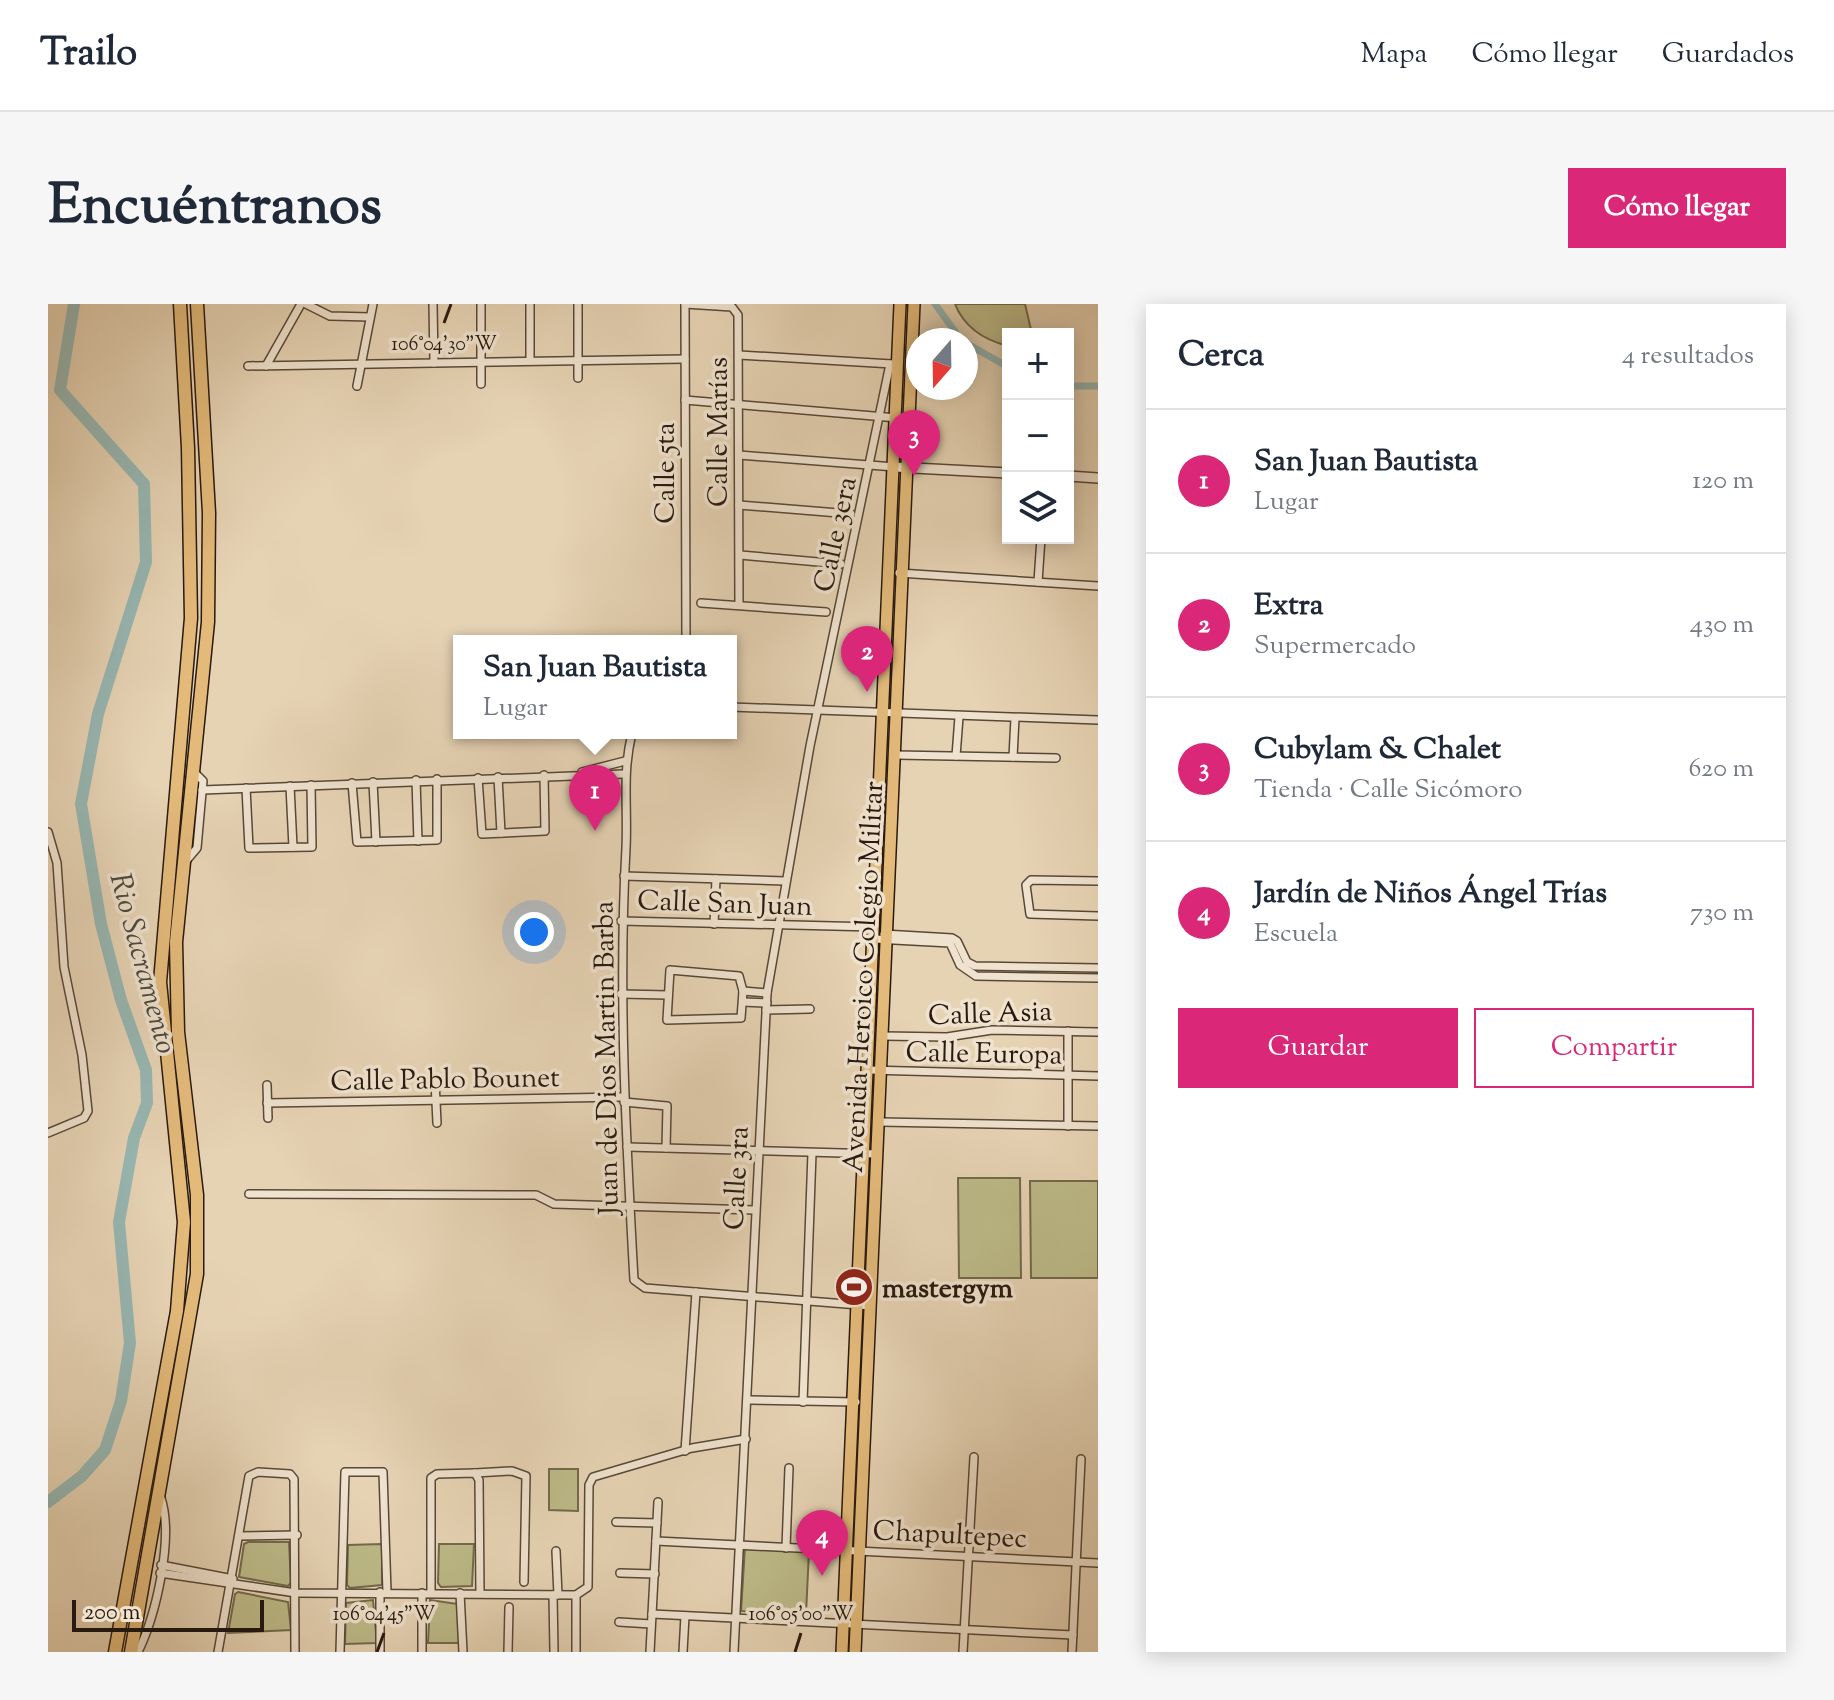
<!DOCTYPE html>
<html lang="es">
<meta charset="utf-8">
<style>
:root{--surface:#fff;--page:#f6f6f7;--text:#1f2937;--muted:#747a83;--line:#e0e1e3;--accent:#db2777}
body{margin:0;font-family:"Sorts Mill Goudy",serif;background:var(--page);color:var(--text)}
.controls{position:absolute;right:24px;top:24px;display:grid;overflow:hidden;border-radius:0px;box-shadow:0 4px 20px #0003}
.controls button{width:72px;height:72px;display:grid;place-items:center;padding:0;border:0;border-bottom:2px solid var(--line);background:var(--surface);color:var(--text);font:40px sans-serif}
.compass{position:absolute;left:858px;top:24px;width:72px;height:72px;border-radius:50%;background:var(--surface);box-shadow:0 4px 20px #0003;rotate:200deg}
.scale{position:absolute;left:24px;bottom:20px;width:192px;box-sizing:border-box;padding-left:8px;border:4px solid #291a0f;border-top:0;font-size:22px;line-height:28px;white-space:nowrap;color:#291a0f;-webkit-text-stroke:6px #efe2ce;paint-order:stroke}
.you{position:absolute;left:486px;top:628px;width:28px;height:28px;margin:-20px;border:6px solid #fff;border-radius:50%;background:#1a73e8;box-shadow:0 0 0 12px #1a73e833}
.badge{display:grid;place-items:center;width:52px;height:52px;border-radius:50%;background:var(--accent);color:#fff;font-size:26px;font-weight:700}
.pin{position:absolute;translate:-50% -66px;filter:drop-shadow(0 2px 4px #0008)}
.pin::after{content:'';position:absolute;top:42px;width:28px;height:24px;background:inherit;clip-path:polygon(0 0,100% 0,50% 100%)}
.popup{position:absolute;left:405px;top:331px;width:284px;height:104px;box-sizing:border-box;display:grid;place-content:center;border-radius:0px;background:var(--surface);filter:drop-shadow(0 2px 6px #0005);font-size:26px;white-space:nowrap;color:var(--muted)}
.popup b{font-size:30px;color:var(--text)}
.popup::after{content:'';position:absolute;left:50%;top:100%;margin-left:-16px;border:16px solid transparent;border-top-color:var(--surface)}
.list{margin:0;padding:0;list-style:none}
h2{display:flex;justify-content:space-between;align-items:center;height:104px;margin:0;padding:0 32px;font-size:34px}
h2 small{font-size:26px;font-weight:400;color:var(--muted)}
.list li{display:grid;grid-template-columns:52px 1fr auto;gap:24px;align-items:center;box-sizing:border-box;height:144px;padding:0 32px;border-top:2px solid var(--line)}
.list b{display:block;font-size:30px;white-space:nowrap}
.list p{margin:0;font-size:26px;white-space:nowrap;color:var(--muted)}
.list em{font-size:26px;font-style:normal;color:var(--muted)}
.actions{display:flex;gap:16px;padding:24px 32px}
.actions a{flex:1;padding:18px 0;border:2px solid var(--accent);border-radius:0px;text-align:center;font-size:28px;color:var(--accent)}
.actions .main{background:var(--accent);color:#fff}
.icon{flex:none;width:44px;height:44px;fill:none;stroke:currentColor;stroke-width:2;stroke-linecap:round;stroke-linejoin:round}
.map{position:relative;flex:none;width:1050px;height:1348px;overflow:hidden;border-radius:0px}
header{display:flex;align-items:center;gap:48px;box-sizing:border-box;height:112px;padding:0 40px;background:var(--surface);border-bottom:2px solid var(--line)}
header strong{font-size:38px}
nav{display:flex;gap:44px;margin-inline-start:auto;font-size:28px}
.intro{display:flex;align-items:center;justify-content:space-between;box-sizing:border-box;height:192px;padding:0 48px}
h1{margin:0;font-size:56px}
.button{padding:20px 36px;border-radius:0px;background:var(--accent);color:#fff;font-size:28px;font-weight:700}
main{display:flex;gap:48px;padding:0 48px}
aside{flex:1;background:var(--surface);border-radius:0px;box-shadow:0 4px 20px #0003}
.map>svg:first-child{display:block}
.green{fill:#bcba88;stroke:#726a4c;stroke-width:2}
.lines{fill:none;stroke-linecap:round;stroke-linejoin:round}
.canal{stroke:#97b7b3;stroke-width:7}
.river{stroke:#97b7b3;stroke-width:12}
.minor-casing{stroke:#584838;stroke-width:10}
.tertiary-casing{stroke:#584838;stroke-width:12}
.primary-casing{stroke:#291a0f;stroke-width:14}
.trunk-casing{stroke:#291a0f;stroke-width:15}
.minor{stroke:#efe2ce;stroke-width:7}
.tertiary{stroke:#efe2ce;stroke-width:9}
.primary{stroke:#e3ba7a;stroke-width:11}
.trunk{stroke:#e3ba7a;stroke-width:12}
.ticks{fill:none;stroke:#291a0f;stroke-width:3}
.labels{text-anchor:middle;stroke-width:7;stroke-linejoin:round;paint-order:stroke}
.street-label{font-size:28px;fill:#291a0f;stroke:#efe2ce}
.poi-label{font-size:28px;font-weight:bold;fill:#291a0f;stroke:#efe2ce;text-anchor:start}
.water-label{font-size:30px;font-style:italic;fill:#4a4940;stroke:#efe2ce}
.ticks-label{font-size:20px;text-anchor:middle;fill:#291a0f;stroke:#efe2ce;stroke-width:7;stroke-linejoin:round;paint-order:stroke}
</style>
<header>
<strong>Trailo</strong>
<nav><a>Mapa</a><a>Cómo llegar</a><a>Guardados</a></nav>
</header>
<div class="intro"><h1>Encuéntranos</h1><a class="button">Cómo llegar</a></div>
<main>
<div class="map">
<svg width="1050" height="1348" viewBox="0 0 1050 1348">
<rect width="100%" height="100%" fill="#e6d3b4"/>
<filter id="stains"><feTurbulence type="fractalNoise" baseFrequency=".0025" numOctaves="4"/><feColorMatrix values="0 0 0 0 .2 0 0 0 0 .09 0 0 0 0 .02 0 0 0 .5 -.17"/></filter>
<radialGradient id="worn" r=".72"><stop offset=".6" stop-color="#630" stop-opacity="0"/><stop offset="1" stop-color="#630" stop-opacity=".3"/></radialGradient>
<!-- green -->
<g class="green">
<path d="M907,0H977L984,30H960V42C936,36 916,23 907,0Z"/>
<path d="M910,874H972L973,974H911Z"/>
<path d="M982,877H1050V974H983Z"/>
<path d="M501,1165H530V1207L501,1206Z"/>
<path d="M200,1238H241L243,1279L240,1282L191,1273L196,1240Z"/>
<path d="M334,1240V1281L302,1284L299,1281L300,1241Z"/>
<path d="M391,1240H426L424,1282L393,1283L390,1279Z"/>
<path d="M697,1243L761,1247L758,1310L693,1307Z"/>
<path d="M190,1288L240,1298L243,1326L180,1329L187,1290Z"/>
<path d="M325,1296L329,1339L297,1340L298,1299Z"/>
<path d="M382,1296L410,1300L411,1339H380Z"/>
</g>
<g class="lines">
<!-- canal -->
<g class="canal">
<path d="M887,0L913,36"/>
<path d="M918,39L960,63"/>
<path d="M1020,82H1050"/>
</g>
<!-- river -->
<path class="river" d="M0,1198L34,1172L57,1146L73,1097L82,1039L71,918L86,834L99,799L98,766L73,696L53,620L33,500L50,410L98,258L96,180L12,86L26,0"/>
<!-- minor casing -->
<g class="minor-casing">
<g id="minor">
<path d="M258,0L282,12L322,13"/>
<path d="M385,0L386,59"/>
<path d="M433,0V80"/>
<path d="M637,0L684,3L690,11L691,301"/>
<path d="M637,0L638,337"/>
<path d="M691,51L844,60"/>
<path d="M482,55V0"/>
<path d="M200,62L637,55"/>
<path d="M218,62L253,0"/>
<path d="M530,74V1"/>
<path d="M309,82L325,0"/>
<path d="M637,96L849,114"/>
<path d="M691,151L847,163"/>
<path d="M691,201L803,210"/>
<path d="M692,251L793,260"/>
<path d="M851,269L1050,282"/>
<path d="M990,278L993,234"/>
<path d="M653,299L778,308"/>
<path d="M683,403L1050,416"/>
<path d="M584,429C574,470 580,503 578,544C570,689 578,832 586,976L597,984L823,1002"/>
<path d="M848,451L1008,454"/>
<path d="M908,452L911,413"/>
<path d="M965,453L967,414"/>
<path d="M534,468L577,457"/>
<path d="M450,473L453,529"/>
<path d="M430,474L434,530L497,527L496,471"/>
<path d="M368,476L370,537"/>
<path d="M325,478L328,538"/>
<path d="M304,479L309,538L389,536V475"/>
<path d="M242,482L245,543"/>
<path d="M198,484L201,544L264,543L263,481"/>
<path d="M154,486L576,470"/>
<path d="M0,528L9,559L16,663L34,751L40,807L36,814L0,829"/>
<path d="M138,557L149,544L155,477L144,466"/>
<path d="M576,572L737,577"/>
<path d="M1050,577L983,576L978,581L982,610L1050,612"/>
<path d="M573,617L826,623"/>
<path d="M666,620L668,575"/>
<path d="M836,630L904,634L909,637L919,658L927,662L1050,664"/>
<path d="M827,635L902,639L912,661L928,672L1050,674"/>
<path d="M622,666L691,672L695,687L693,714L619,716Z"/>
<path d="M695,687L719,689"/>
<path d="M573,690L620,691"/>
<path d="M695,698L719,699"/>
<path d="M718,706L762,705"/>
<path d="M1020,727V822"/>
<path d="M835,732L899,733L944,726L1050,728"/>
<path d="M821,766L1050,772"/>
<path d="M387,777L389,819"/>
<path d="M219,781L220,814"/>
<path d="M576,798L619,802L618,844"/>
<path d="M219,799L575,793"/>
<path d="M832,818L1050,822"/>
<path d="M579,843L830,850"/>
<path d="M201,890L488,891L506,900L707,906"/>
<path d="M701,1096L808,1098"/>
<path d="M755,1098L764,849"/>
<path d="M637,1147L648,988"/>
<path d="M427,1169L464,1167L478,1172L476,1278"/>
<path d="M568,1218L609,1219"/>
<path d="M191,1232L249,1231"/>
<path d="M608,1237L1050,1259"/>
<path d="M738,1244L741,1164"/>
<path d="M508,1247L510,1291"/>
<path d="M113,1261L185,1275"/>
<path d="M112,1269L248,1289L528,1291L540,1283L541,1181L545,1173L644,1144L698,1135"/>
<path d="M572,1269L607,1270"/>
<path d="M374,1289V1348"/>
<path d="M383,1289V1174L389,1170L427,1169L431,1176L432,1289"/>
<path d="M412,1289L415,1348"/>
<path d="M505,1291L506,1348"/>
<path d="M528,1291V1348"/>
<path d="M604,1310L1025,1331"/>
<path d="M571,1318L603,1320"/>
<path d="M90,1348C108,1311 126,1234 113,1194"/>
<path d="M170,1348L201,1172L210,1168L242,1170L246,1175L247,1348"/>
<path d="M292,1348L297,1168H335L339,1288"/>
<path d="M332,1348V1288"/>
<path d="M460,1348L461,1303"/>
<path d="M602,1348L610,1198"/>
<path d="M635,1348L637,1312"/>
<path d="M686,1348L719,689L762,442L842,60"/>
<path d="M915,1348L926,1153"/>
<path d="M1024,1348L1033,1155"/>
</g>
</g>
<!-- tertiary casing -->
<g class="tertiary-casing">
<g id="tertiary">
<path d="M847,163L960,169"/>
<path d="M1020,172L1050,174"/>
</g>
</g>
<!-- primary casing -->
<g class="primary-casing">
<g id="primary">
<path d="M794,1348L852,0"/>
<path d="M807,1348L866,0"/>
</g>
</g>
<!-- trunk casing -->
<g class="trunk-casing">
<g id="trunk">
<path d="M67,1348L129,1007L136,918L112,678L143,314L140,144L132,0"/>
<path d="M83,1348L149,970V891L130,728L128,638L160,318L161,209L149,0"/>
</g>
</g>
<!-- minor -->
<use href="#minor" class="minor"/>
<!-- tertiary -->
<use href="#tertiary" class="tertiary"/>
<!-- primary -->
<use href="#primary" class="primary"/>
<!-- trunk -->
<use href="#trunk" class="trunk"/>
</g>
<!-- ticks -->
<path class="ticks" d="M396,19L403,0M329,1348L336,1329M747,1348L753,1329"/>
<!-- icons -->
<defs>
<g id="stadium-disc" transform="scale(2)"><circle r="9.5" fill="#8f2418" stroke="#efe2ce"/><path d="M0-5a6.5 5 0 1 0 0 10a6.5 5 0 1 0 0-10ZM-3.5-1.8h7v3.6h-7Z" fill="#fff"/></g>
</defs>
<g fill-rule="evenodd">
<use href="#stadium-disc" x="806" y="983"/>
</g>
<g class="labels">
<!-- street labels -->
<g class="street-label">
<text transform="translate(669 128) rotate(-90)" y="10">Calle Marías</text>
<text transform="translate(616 169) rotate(-90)" y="10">Calle 5ta</text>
<text transform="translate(786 230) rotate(-78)" y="10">Calle 3era</text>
<text transform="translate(677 598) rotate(2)" y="10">Calle San Juan</text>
<text transform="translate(814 673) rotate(-87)" y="10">Avenida Heroico Colegio Militar</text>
<text transform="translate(942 708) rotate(-2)" y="10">Calle Asia</text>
<text transform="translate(936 748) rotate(1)" y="10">Calle Europa</text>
<text transform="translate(557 754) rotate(-91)" y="10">Juan de Dios Martin Barba</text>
<text transform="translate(397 774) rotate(-1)" y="10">Calle Pablo Bounet</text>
<text transform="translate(687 874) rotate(-87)" y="10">Calle 3ra</text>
<text transform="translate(902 1229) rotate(3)" y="10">Chapultepec</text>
</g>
<!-- poi labels -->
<g class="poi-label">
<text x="834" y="993">mastergym</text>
</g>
<!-- water labels -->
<g class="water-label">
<text transform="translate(96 659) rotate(75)" y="10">Rio Sacramento</text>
</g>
</g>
<g class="ticks-label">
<text x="396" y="46">106°04'30"W</text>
<text x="336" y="1316">106°04'45"W</text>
<text x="753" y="1316">106°05'00"W</text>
</g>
<rect width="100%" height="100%" filter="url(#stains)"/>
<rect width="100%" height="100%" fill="url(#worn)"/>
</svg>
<div class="controls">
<button>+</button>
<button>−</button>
<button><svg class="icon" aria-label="layers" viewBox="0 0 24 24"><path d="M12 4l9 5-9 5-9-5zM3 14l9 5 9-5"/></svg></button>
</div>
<svg class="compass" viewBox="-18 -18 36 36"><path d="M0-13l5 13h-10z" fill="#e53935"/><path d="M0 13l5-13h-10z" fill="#747a83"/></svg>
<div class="scale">200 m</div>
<div class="you"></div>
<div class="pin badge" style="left:547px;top:527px">1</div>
<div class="popup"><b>San Juan Bautista</b>Lugar</div>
<div class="pin badge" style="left:819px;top:388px">2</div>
<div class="pin badge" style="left:866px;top:172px">3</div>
<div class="pin badge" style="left:774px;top:1272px">4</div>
</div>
<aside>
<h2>Cerca<small>4 resultados</small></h2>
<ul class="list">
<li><span class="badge">1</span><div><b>San Juan Bautista</b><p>Lugar</p></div><em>120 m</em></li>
<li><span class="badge">2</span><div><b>Extra</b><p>Supermercado</p></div><em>430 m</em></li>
<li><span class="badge">3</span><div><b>Cubylam &amp; Chalet</b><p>Tienda · Calle Sicómoro</p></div><em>620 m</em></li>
<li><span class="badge">4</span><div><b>Jardín de Niños Ángel Trías</b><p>Escuela</p></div><em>730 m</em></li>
</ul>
<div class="actions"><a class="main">Guardar</a><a>Compartir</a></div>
</aside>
</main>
